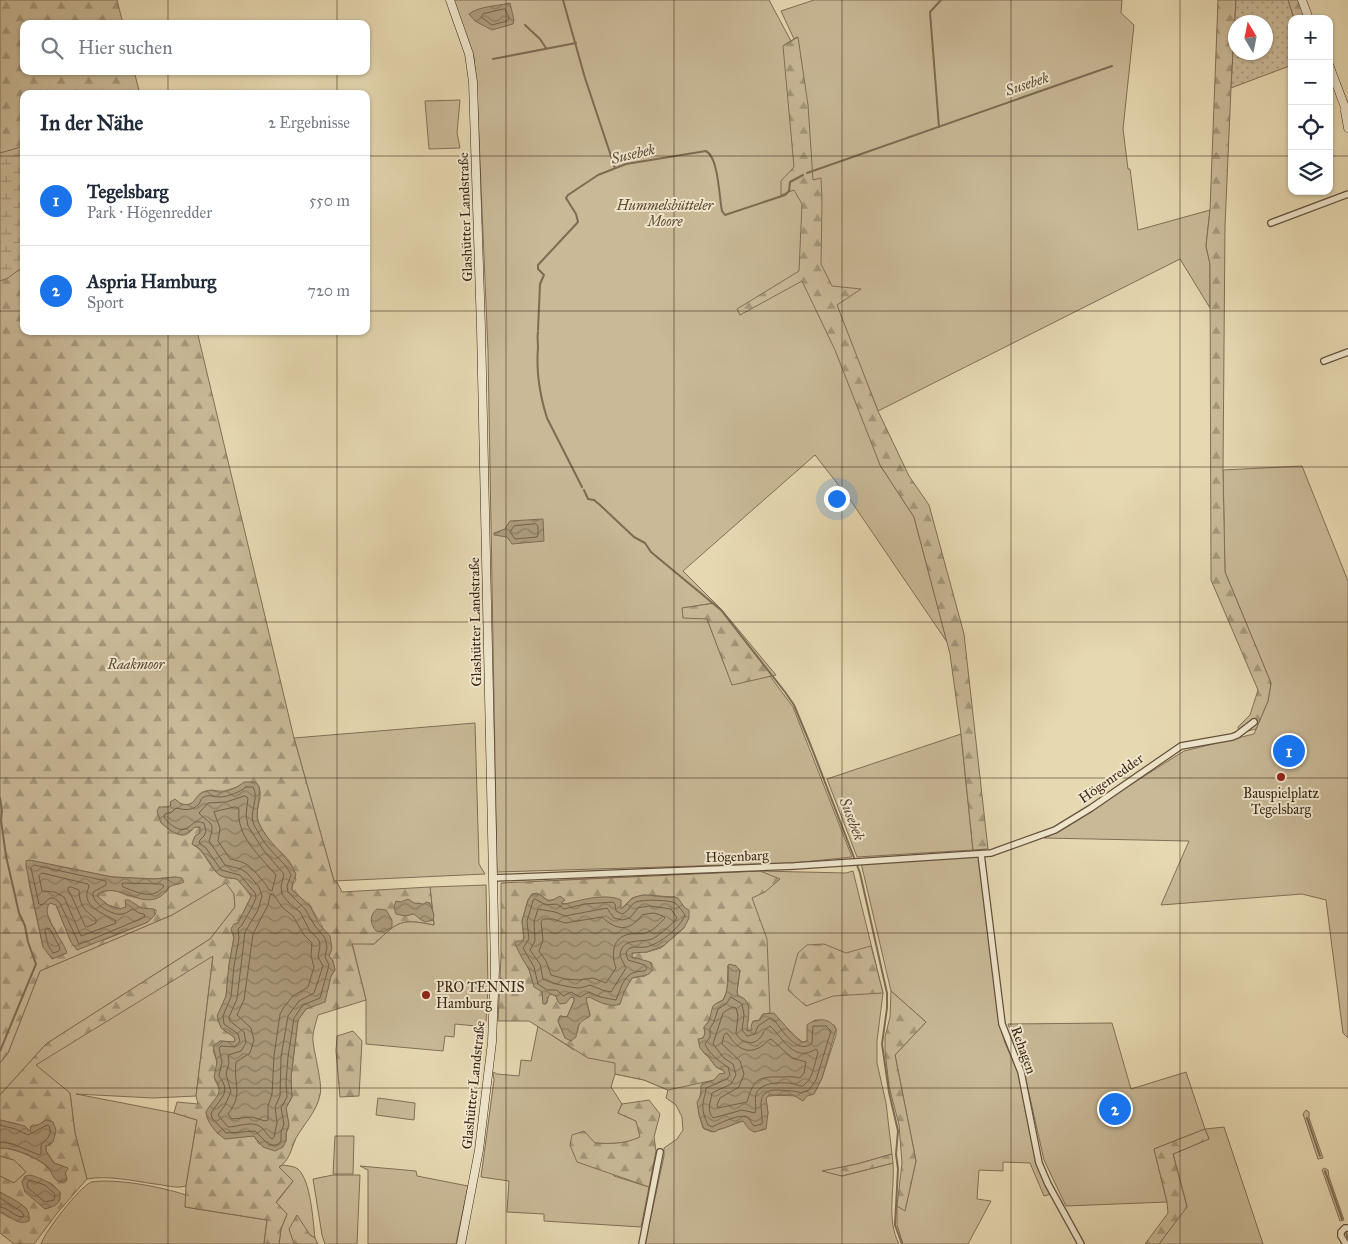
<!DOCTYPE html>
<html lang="de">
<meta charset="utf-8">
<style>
:root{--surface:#fff;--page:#f6f6f7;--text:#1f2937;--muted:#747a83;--line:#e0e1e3;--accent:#1a73e8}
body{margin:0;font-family:"IM FELL Great Primer",serif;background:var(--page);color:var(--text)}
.controls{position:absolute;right:15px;top:15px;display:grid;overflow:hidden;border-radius:10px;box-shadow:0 1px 4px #0004}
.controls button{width:45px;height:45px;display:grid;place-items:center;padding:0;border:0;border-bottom:1px solid var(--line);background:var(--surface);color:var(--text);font:25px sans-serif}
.compass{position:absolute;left:1228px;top:15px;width:45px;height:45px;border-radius:50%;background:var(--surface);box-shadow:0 1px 4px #0004;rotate:350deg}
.you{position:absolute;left:836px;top:498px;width:18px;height:18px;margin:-12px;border:4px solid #fff;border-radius:50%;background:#1a73e8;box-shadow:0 0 0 8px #1a73e833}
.badge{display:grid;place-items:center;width:32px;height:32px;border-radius:50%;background:var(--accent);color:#fff;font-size:16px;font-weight:700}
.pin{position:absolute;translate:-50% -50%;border:2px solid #fff;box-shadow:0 1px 5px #0006}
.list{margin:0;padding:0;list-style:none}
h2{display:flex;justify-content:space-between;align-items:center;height:65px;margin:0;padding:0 20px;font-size:21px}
h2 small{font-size:16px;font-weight:400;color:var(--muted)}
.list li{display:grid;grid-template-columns:32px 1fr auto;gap:15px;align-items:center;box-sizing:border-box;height:90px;padding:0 20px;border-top:1px solid var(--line)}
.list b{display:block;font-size:19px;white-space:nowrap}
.list p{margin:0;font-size:16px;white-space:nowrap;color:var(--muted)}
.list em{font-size:16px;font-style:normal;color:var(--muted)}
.icon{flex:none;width:28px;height:28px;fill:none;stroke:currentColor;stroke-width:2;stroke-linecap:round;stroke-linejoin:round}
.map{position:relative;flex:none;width:1348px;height:1244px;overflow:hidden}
.search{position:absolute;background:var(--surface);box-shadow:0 1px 4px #0004;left:20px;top:20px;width:350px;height:55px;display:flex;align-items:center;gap:12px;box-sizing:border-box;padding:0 18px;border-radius:10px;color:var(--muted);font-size:19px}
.panel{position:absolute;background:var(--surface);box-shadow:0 1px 4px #0004;left:20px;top:90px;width:350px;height:245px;border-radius:10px}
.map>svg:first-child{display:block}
.green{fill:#c9b997;stroke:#826e56;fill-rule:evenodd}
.forest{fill:url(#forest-firs);stroke:#826e56;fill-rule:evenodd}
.wetland{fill:url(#wetland-marsh);stroke:#826e56}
.garden{fill:url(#garden-dots);stroke:#826e56;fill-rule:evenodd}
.water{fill:url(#water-waves);stroke:#7e6b53}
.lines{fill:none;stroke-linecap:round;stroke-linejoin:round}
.shore{stroke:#736049;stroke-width:1}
.stream{stroke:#7e6b53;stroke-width:2}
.street-casing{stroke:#65513d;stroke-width:8}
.secondary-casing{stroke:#3a2416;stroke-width:9}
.street{stroke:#efe6cc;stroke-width:5.5}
.secondary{stroke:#efe6cc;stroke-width:8}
.grid{fill:none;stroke:#3a2416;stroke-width:1;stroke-opacity:0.55}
.poi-dot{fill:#8f2418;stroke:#efe6cc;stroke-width:2}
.labels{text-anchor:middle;stroke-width:4;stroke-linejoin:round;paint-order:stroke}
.park-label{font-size:14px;font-style:italic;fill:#5e4936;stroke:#efe6cc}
.street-label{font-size:14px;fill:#3a2416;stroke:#efe6cc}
.poi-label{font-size:14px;fill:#3a2416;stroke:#efe6cc}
.water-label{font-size:15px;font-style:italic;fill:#5c4835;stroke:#efe6cc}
</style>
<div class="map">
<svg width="1348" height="1244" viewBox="0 0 1348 1244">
<defs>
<pattern id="forest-firs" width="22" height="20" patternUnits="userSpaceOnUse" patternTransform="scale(1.25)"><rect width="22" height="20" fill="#c9b997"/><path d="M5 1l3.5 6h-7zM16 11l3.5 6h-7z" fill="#a4967a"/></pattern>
<pattern id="wetland-marsh" width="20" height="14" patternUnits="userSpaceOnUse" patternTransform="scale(1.25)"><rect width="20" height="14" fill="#c9b997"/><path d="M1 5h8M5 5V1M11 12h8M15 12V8" fill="none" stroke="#a4967a"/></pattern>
<pattern id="garden-dots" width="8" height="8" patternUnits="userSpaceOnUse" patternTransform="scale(1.25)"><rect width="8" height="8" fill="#c9b997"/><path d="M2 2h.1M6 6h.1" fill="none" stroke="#a4967a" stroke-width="1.8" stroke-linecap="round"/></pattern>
<pattern id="water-waves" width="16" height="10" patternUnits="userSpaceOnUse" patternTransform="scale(1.25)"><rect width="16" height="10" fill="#ac9b7c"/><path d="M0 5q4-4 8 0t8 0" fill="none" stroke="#8d7e65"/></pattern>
</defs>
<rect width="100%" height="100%" fill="#e6d8b1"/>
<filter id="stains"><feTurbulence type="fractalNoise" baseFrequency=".004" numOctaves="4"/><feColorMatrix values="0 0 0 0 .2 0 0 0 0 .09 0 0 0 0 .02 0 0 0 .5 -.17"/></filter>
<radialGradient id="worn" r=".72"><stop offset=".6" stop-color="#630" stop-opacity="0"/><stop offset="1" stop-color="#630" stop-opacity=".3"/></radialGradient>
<!-- green -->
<g class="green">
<path d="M453,0H769L791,41L783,46L797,37L794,39L781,11L814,0H1122L1121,13L1134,25L1123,129L1128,169H1130L1138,230L1210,210L1206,246L1210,264V308L1180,259L878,411L859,363L880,465L914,517L947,642L851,501L815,455L683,571L715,603L683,608L707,619L732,684L770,676L793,707L852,857L794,863L497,872L488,351L478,114L474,57Z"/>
<path d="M460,100L457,133L460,148L429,149L425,101Z"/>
<path d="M1302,466L1348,581V1038L1343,1033L1326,900L1302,894L1161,905L1189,841L1044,838L1051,835L1184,751L1254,734L1268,701L1271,683L1225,572L1223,470Z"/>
<path d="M475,723L479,864L485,874L334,881L294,738Z"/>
<path d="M961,734L973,850L857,857L827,779Z"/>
<path d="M979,857L999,1023L1005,1043L1018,1072L1036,1157L1051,1194L1044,1196L1030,1163L1003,1162V1171L979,1170L977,1199L991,1201L968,1244H903L897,1225V1206L905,1210L916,1161L895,1055L926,1022L891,991L861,863Z"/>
<path d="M760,871L846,873L853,871L883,993L877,1041V1063L886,1103L892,1154L857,1164L824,1171L842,1176L893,1163C895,1190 886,1219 899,1244H645L664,1156V1148L677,1139L683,1130L682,1117L676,1105L666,1098L668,1090L644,1080L615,1074L611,1087L622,1104L618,1113L636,1121L641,1137C625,1144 611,1144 595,1143L614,1176L649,1187L641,1227L544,1221V1214L507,1212L509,1181L481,1177L494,1080L493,1072L497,1074L519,1076L521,1060L531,1061L538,1026L574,1050L590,1014L587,1004L626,988L630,980L559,897L553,900L545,881ZM745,999L749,1012L763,1014L787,1028L802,1042H806L808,1038V1025L815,1020L834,1025L836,1029V1035L822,1078L814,1094C798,1098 784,1094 769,1096L766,1098L768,1113L762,1130L754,1132L743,1121L712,1132L703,1128C696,1107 698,1104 703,1083L714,1080Z"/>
<path d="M226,882L234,894L235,907L210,939L46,1044L0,1095V1063L8,1053L40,971L172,915Z"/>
<path d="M486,885L488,989L486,1022L477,1021L476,1026L455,1024L454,1037L445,1036L443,1051L366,1044V1000L352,943L374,944C398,921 400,918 434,925L430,887Z"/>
<path d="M213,955L196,1096L153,1098L76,1094L174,1113L197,1120L186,1186C175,1189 166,1185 155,1184C133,1181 108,1175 87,1179L75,1133L70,1093L35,1065L194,957Z"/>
<path d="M1112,1023L1131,1089L1186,1072L1205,1129L1224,1127L1263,1244H1159L1187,1206L1173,1154L1209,1139L1205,1129L1154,1149L1167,1202L1066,1206L1044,1160L1023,1067L1008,1024Z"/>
<path d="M378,1098L415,1103L414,1120L376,1115Z"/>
<path d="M1306,1110L1309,1112V1118L1323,1158L1318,1159L1303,1114Z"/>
<path d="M335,1136H354L353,1174H333Z"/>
<path d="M0,1156L14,1160L26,1172L14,1183L0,1176Z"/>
<path d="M283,1165C288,1166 294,1166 298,1169C311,1181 313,1221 315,1238L310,1235L294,1242V1244H279L281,1229L287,1214L276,1203L293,1181L279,1167Z"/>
<path d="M360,1166L416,1171L417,1176L468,1186L456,1244H368V1170Z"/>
<path d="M1324,1168L1328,1170L1329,1177L1344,1220L1340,1221L1325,1178L1322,1170Z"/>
<path d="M333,1175H360L357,1244H325L322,1235L313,1179Z"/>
<path d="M91,1182C116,1178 162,1187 186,1195L185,1207L267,1220L264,1244H41C46,1230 78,1189 91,1182Z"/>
</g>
<!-- forest -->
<g class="forest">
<path d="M0,0H117L123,24H24V71H134L140,94H24V331H197L294,738L334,881L337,882L342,892L430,887L434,925C400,918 399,921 374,944H352L366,1000L318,1015C316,1023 312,1033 313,1041C314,1053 323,1085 320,1095C317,1111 304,1124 296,1138C291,1149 290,1160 279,1167L293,1181L276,1202L287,1214L281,1229L279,1244H264L267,1220L185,1207L186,1186L197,1120L174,1113L177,1102L198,1104L196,1096L213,956L36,1065L70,1093L75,1133L87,1179L58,1212L34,1244H14L0,1233V1212L10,1218L29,1214L26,1208L0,1192V1176L14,1183L26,1172L14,1160L0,1156V1148C11,1147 39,1158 47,1167C53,1172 52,1176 59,1182L66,1181L67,1179L63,1166L54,1163L46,1151V1146L51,1144L56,1132L51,1121L46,1120L38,1125H32L30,1131L17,1124L0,1120V1095L46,1044L210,939L235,907L234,894L226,883L172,915L40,971L8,1053L0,1063ZM255,782C267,793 254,807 258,820C259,825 268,839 272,844C278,851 287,856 291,864C294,868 294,875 296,880L292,886V890L310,906L322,926L331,951L329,956L333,961L335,970L331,975L328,989L326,993L306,1009L298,1020L291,1077L292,1097L286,1108L289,1127L286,1133V1141L259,1144L254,1136L218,1134L215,1129L209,1107L216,1100L220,1090L215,1080L217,1062L213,1050L220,1041L234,1042L235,1040L234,1037L224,1030L217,1020L218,1016L226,996L229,965L234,937L231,931L238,923L251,897C250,894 240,882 237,879C231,878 223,878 218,874C208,865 206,852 192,844L195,836L200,833V827H195C193,829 189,834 185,835C175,837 161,823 158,815L163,807H169L177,801C192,812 194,797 204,792C211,788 217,792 224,791ZM29,860L112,877L153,879L176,877L166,892C157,894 146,897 137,897C121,897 116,884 98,894V897L108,905L120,909L126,907V900L135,904L141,908L156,910V913L148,922L104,940L71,942L56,905L50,902C41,913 52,923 57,933L43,947L29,883ZM25,1176L51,1183L60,1192V1200L53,1206L45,1209L28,1193L22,1182Z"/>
<path d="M1218,0H1236L1231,88L1225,226L1223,470L1225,572L1271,683L1268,701L1256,729L1239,733L1238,727L1250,715L1258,690L1211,580L1210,264L1206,246L1210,210Z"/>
<path d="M1288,0H1300L1307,19H1294Z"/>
<path d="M798,37L808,105L813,180L821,178L822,202L821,264L832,286L861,289L837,305L878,411L909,476L929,505L964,634L988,849L973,850L961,734L950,654L914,517L880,465L835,350L802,281L740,315L737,309L799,271L802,204L794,190L781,195V181L794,167L783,46Z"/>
<path d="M715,603L722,610L776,675L732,685L707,619L683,618L682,608Z"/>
<path d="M760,871L780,879L765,892L752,898L767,939L770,1013L763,1014L752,1030L747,1031C747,1019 754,1000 738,996L737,992L740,970L728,965L727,991L723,1000C712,1004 713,1011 709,1020C708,1023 706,1025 704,1027L705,1035L701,1039L704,1053C710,1057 713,1065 718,1068C720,1069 723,1070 725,1072L724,1075L721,1074L714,1080L668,1090L644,1080L615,1074V1063L588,1058L529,1021H498L501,956V883ZM537,893C546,898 548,904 559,897L562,899L561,903L565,904L592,899L620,907L621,909L632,898L643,895L675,897L685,908L684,928L661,948L647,952L632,953V957L652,963L651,972L645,976L632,978L623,992L620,1004C609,1006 599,1002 590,997H587L586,1000L590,1014L589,1017L580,1021L577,1033L565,1038L558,1021L560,1016L567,1017L574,1001V998L571,997L567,1001L558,1002L556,996L551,994L548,997L547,1003L544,1004L542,992L532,982L530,972L527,966L521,941L524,939L522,921L528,900L532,894Z"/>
<path d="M824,944L846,953L871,946L883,993L833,996L806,1006L788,990L798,953L807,945Z"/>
<path d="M891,991L926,1022L895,1055L916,1161L905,1211L897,1206L902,1163L899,1125L889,1086L885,1051V1037L890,1017Z"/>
<path d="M353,1031L362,1041L359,1096L340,1097L336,1051L337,1036Z"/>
<path d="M649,1100L660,1114L654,1137L656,1151L649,1187L577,1162L570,1145L572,1135L584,1131L595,1143C611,1144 625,1144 640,1137L636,1121L618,1113L622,1104Z"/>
<path d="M1205,1129L1209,1139L1173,1154L1187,1207L1159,1244H1145L1168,1213L1167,1202L1154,1149Z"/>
<path d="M892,1154L893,1163L842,1176L822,1171L857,1164Z"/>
<path d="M297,1215L310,1235L315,1238L318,1244H294L289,1229Z"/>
</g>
<!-- wetland -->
<path class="wetland" d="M24,144V266L8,278L0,281V153L21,147Z"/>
<!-- garden -->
<path class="garden" d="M1236,0H1288L1294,19H1292V65L1231,88ZM1236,22H1266V52H1236Z"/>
<!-- water -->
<g class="water">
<path d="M510,3L514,20L513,24L492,30L475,21L469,14C479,6 498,6 510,3Z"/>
<path d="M543,519L544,541L512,544L507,537L494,535V533L505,529L510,521Z"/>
<path d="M244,782H255L259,786C261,797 255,813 258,821C265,841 287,854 296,874L292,886V890L310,906L319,924L330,936L332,948L329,956L333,961L335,970L331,976L325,1002L306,1009L298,1020L291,1077L292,1097L286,1108L289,1124L286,1133V1141L283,1147L275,1151L263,1147L254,1136L225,1139C216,1133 207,1123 206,1112C214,1097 226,1095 214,1077L217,1062L213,1046L220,1041L234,1042L235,1040L234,1037L221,1028L217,1016L226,996L229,965L234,937L231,929L234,924L238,923L251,897V895L237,879L224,877L218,874L200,849L192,844L195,836L200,833V827H195C181,840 175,834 161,823L157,811L159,807H169L171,805L170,802L175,799L181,804C197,807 193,796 203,792C209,790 212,790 218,792C226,793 238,787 244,782Z"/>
<path d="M29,860L112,877L153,879L176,877L182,878L184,882C179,885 173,884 169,887C166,890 165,894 161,896C141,910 119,881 98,894V897L108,905L120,909L126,907L125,900H129L141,908L154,909L155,915L148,922L77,950L71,942L56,905L50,903C39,914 63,939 67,953L52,959L43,947L26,866V861Z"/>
<path d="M532,894H539L548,901L553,900L560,896L565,900L561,903C567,905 571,902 577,901C589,898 609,894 621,900V909C626,906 628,901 633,898C648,891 660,899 675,897L678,898L685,908L689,910V918L684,928L663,946L647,952L632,953V957L650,962C658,977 641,975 632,978L624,992L620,1004C611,1008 598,1002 590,997L586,998L590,1016C577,1024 579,1023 576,1037L571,1041L565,1038L558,1021L560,1016L567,1017L574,1001V998L571,997L566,1003L560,1004L558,1002L556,996L551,994L548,997L546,1004H543L542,992L534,987L529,969L523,960L515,944L517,941H521L524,939L522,921L528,900Z"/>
<path d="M408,899L414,903L424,904L426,902L430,903L434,915L433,920L425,922L420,919L414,914L405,916L396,914L394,907L396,901L401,902Z"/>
<path d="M377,909L386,910L392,920V927L384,932L376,931C370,924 369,915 377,909Z"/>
<path d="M729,964L736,966L740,970L737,992L738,996C755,1000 747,1019 747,1031L752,1030L751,1026L753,1021L760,1020L763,1014L774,1013L796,1038L802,1042L807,1041V1025C816,1017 831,1018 836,1029L822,1078L814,1094L807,1096L803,1101L793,1095H769L766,1098L768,1113L766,1129L754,1132L749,1129L743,1121C737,1122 732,1125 727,1127C723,1129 719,1128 715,1132L704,1129L699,1115L697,1102L701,1095V1085L714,1080L719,1074L725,1073L723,1070L716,1067L708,1056L704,1053L700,1048L698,1039L703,1038L705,1033L704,1027C705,1025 708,1023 709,1021C711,1016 711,1011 713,1006C716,1002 720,1003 723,1000C728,994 729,973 728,966Z"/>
<path d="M0,1120L25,1126L30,1131L31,1129L30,1127L38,1125L46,1120L53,1122L56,1130L53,1142L46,1146V1151L54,1163L68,1168L65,1174L67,1178L66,1181C51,1184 54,1172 46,1165C34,1157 14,1147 0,1148Z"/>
<path d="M30,1175C42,1178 51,1183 60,1192C59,1206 57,1205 45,1209L25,1192L22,1182L26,1176Z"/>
<path d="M0,1192C11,1199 32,1205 29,1221C16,1226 11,1215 0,1212Z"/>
</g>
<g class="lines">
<!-- shore -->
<g class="shore">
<path d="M505,9L509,18L507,21L492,25L481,17L483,14Z"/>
<path d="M536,524L538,526V535L537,537L515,539L510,532L514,526Z"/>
<path d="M246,787H253C260,798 248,813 254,825C258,832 263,842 269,848C275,856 284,862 289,871L291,875L287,886L288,892L305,909L315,926L325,938L327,947L325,957L329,965L320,998L303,1005L294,1018L288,1057L286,1082L287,1097L281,1108L284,1124L281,1132V1141L277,1145H269L255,1131L226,1133L212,1118L211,1114C218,1099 233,1094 219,1076L222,1062L219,1048L221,1046L235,1047L240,1041L238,1034L224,1024L223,1016L231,997L234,966L239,938L238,929L242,925L252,907L256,898L255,893L240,875L221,870L206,848L199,843L200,840L204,836L206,831L204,823C193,819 193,826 185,829C178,832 166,822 164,816L165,814L172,812L176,808C184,810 193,811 199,804C201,801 200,799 204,797C209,794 214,797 219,797C228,797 240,792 246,787Z"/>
<path d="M245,796L248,798L246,815L248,826L264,851L284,874L281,886L282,894L289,903L300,912L310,931L319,940L320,946L318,957L323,966L314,993L299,1001L288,1016L281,1057L280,1096L275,1107L277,1123L274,1137L272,1139C267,1136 266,1131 261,1127C252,1120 238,1127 228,1127L218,1115L225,1105L231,1092L226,1074L229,1063L228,1055L241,1051L246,1043L244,1032L230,1021L229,1017L237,999L245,932L258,910L262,896L259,887L247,873L241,869L225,865L209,841C216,821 210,825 199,813L208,803L226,802Z"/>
<path d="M236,807L239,809C236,836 259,855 276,875L272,891L269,890C266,883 261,880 257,874C247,863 244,862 230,859L218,841L220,828L214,812Z"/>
<path d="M34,865L106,881V885L93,892C91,903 112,916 122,914C126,914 130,910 133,909L139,913L144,914L145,917L88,941L79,944L60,903L54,898H50L42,905L39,904L31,868Z"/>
<path d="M42,873L88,884L89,887C80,905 101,913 115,920L116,923L81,936L64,897L55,892L42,891L39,876Z"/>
<path d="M125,883L161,884L164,886C153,901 137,892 123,887L122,884Z"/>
<path d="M71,887L79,890C79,905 85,911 96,919V923L87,927L85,926L72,897L68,890V888Z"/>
<path d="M273,894L283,908L293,916L304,935L312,943L311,956L314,967L308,987L293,996L284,1007L280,1014L274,1056L272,1094L268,1106V1120L265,1121L252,1117L232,1119L228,1114C244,1093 233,1084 236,1062L250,1053L254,1040L251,1028L237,1015L244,1000L253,934L268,905L270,895Z"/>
<path d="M535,899L546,905L557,904L564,909L585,904L613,902L615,904L616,911L622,914C629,912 629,905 636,902C644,899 669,900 675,903C678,905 683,912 685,915C680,928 660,944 646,947C641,948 635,946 630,948C627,950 627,951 626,954L628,960L645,965L647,968L645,971C624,971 623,983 616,1000L600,997L589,992L580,997L571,992L563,996L557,990H547L538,984L534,967L523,948L529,939L527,921L533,901Z"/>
<path d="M650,906L671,909L677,918C674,923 657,937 652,939C639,943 621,937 620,956L626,968L611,992L602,990L590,985C587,986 582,988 578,988C568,987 553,984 543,979L540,964L530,950L535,941L534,922L538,909L555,912L565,916L607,908L614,918L622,920L630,918L638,908Z"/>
<path d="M654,913L663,916L665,918C661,922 655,929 650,931C644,935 637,933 630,934C612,937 611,954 616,968L606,983L593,978L579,980L565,979L551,975L546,961L539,951L543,940L541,922L543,919H553L565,923L602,917C617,931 629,932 642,915Z"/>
<path d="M47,928L50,929L60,948L59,951L53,953L48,945L45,931Z"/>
<path d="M731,997L742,1004L744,1015L742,1030L747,1036L755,1034L758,1026L770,1018L774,1020C782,1030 798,1056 812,1043L813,1026H826L831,1031L816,1080L809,1090L801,1093C793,1090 786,1091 777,1090C754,1090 763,1108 762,1124L754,1126C751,1123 750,1119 747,1117C740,1113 718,1124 712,1127L708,1125C705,1118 702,1111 703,1104C703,1099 706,1094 706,1088L727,1079L730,1075L728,1067C720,1062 709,1054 705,1044L710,1037V1028L714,1022L718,1009L726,1004Z"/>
<path d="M733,1007L736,1008L738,1015L736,1033C740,1042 752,1047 760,1038C765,1032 762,1031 770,1026C784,1039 794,1063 816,1049L818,1052C815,1062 813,1078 805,1084C802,1088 798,1085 794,1084C783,1082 761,1081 756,1094C754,1100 757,1107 755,1113L742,1110L713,1118C706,1110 711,1102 712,1093L731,1084L736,1075L733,1064L724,1058L713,1044L723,1013Z"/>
<path d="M727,1033C735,1045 745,1057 762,1046C766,1044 767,1040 771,1039L792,1058L806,1062L804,1073L800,1078C793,1076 787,1077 780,1077C757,1076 753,1081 747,1102L718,1108L717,1105L720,1098L739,1087L744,1074L740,1061L722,1044L724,1035Z"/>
<path d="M0,1125L15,1129L28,1135L47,1125L49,1126C53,1136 46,1139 41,1145V1153L39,1155L13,1144L0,1142"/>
<path d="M30,1180L45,1185L55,1194L54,1200L45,1202L28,1188L27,1184Z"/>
<path d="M0,1198L22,1212L24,1216L22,1217C13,1216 9,1208 0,1207"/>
</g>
<!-- stream -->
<g class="stream">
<path d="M563,0L585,78L615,168"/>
<path d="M525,25L540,39L546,48"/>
<path d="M493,59L576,43"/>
<path d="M939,127L930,12L941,0"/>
<path d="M807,173L1112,66"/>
<path d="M538,330L540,284L544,275L538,269V265L578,222L576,214L566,198L568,195L598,175L626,164L706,151C719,158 719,198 722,211L725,215L785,195L789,191L790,182L803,175"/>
<path d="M538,332C537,337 538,342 538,347C536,371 540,396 547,418L582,487"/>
<path d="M584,490L588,499L594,500L600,505L634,537L645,543L651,552L721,610L785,692L794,705L811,746L860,873L887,993V1008L882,1044L889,1092L898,1131L896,1154L898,1169L895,1225L902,1244"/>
<path d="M0,798L2,811L1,820L6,856L19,913L25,926L28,942L36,964L0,1051"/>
<path d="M1307,1118L1320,1156"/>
<path d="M1325,1171L1342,1219"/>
<path d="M1346,1232L1348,1238"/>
</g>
<!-- street casing -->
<g class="street-casing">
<g id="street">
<path d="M1271,223L1348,194"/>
<path d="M1324,361L1348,352"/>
<path d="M981,854L1002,1024L1021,1072L1039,1163L1048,1184L1081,1244"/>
<path d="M493,878L794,866L991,853L1055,830L1091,808L1181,746L1232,737L1237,735L1254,722"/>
<path d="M642,1244L660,1152"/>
<path d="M1346,1244L1341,1236V1232L1345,1228H1348"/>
</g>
</g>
<!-- secondary casing -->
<g class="secondary-casing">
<g id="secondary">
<path d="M450,0L469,54L473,82L481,328L495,969L492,1042L479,1150L461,1244"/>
<path d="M1302,0L1309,19"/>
<path d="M1329,65L1348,115"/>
<path d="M1345,111L1348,128"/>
</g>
</g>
<!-- street -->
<use href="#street" class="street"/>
<!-- secondary -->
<use href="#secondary" class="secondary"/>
</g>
<!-- grid -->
<path class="grid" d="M168,0V24M337,0V24M506,0V1244M674,0V1244M842,0V1244M1011,0V1244M1180,0V1244M168,71V94M337,71V94M0,156H24M366,156H1292M1329,156H1348M0,311H24M366,311H1348M168,331V1244M337,331V1244M0,467H1348M0,622H1348M0,778H1348M0,933H1348M0,1088H1348"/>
<!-- markers -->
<g class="poi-dot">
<circle cx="1281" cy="777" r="5"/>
<circle cx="426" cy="995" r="5"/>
</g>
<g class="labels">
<!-- park labels -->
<g class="park-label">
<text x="665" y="210">Hummelsbütteler<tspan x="665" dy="16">Moore</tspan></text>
<text x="136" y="669">Raakmoor</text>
</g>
<!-- street labels -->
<g class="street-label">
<text transform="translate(465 217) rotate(-92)" y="5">Glashütter Landstraße</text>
<text transform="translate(475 622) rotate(-91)" y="5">Glashütter Landstraße</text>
<text transform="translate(1111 778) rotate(-35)" y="5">Högenredder</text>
<text transform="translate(737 856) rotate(-2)" y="5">Högenbarg</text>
<text transform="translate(1024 1050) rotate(70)" y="5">Rehagen</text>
<text transform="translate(473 1085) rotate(-84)" y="5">Glashütter Landstraße</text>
</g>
<!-- poi labels -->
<g class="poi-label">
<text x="1281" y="798">Bauspielplatz<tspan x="1281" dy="16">Tegelsbarg</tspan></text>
<text x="436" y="992" text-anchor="start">PRO TENNIS<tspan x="436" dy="16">Hamburg</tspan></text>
</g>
<!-- water labels -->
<g class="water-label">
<text transform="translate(1027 84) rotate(-19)" y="5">Susebek</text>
<text transform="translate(633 154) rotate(-13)" y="5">Susebek</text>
<text transform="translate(852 819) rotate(69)" y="5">Susebek</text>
</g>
</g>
<rect width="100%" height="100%" filter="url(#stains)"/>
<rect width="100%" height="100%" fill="url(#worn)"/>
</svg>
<div class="controls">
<button>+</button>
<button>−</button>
<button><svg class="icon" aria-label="locate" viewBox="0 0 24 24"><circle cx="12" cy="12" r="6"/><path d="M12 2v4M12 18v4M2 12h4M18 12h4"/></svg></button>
<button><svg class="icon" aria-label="layers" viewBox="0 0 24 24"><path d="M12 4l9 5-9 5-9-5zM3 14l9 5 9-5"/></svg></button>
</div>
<svg class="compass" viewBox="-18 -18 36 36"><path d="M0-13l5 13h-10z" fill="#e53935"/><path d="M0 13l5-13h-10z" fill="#747a83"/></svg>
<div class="you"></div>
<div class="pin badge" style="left:1289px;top:751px">1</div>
<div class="pin badge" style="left:1115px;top:1109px">2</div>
<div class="search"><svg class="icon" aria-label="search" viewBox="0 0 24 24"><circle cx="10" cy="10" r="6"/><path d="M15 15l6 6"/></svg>Hier suchen</div>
<section class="panel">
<h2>In der Nähe<small>2 Ergebnisse</small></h2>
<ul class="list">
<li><span class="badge">1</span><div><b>Tegelsbarg</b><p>Park · Högenredder</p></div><em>550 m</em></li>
<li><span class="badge">2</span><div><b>Aspria Hamburg</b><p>Sport</p></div><em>720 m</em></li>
</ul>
</section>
</div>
